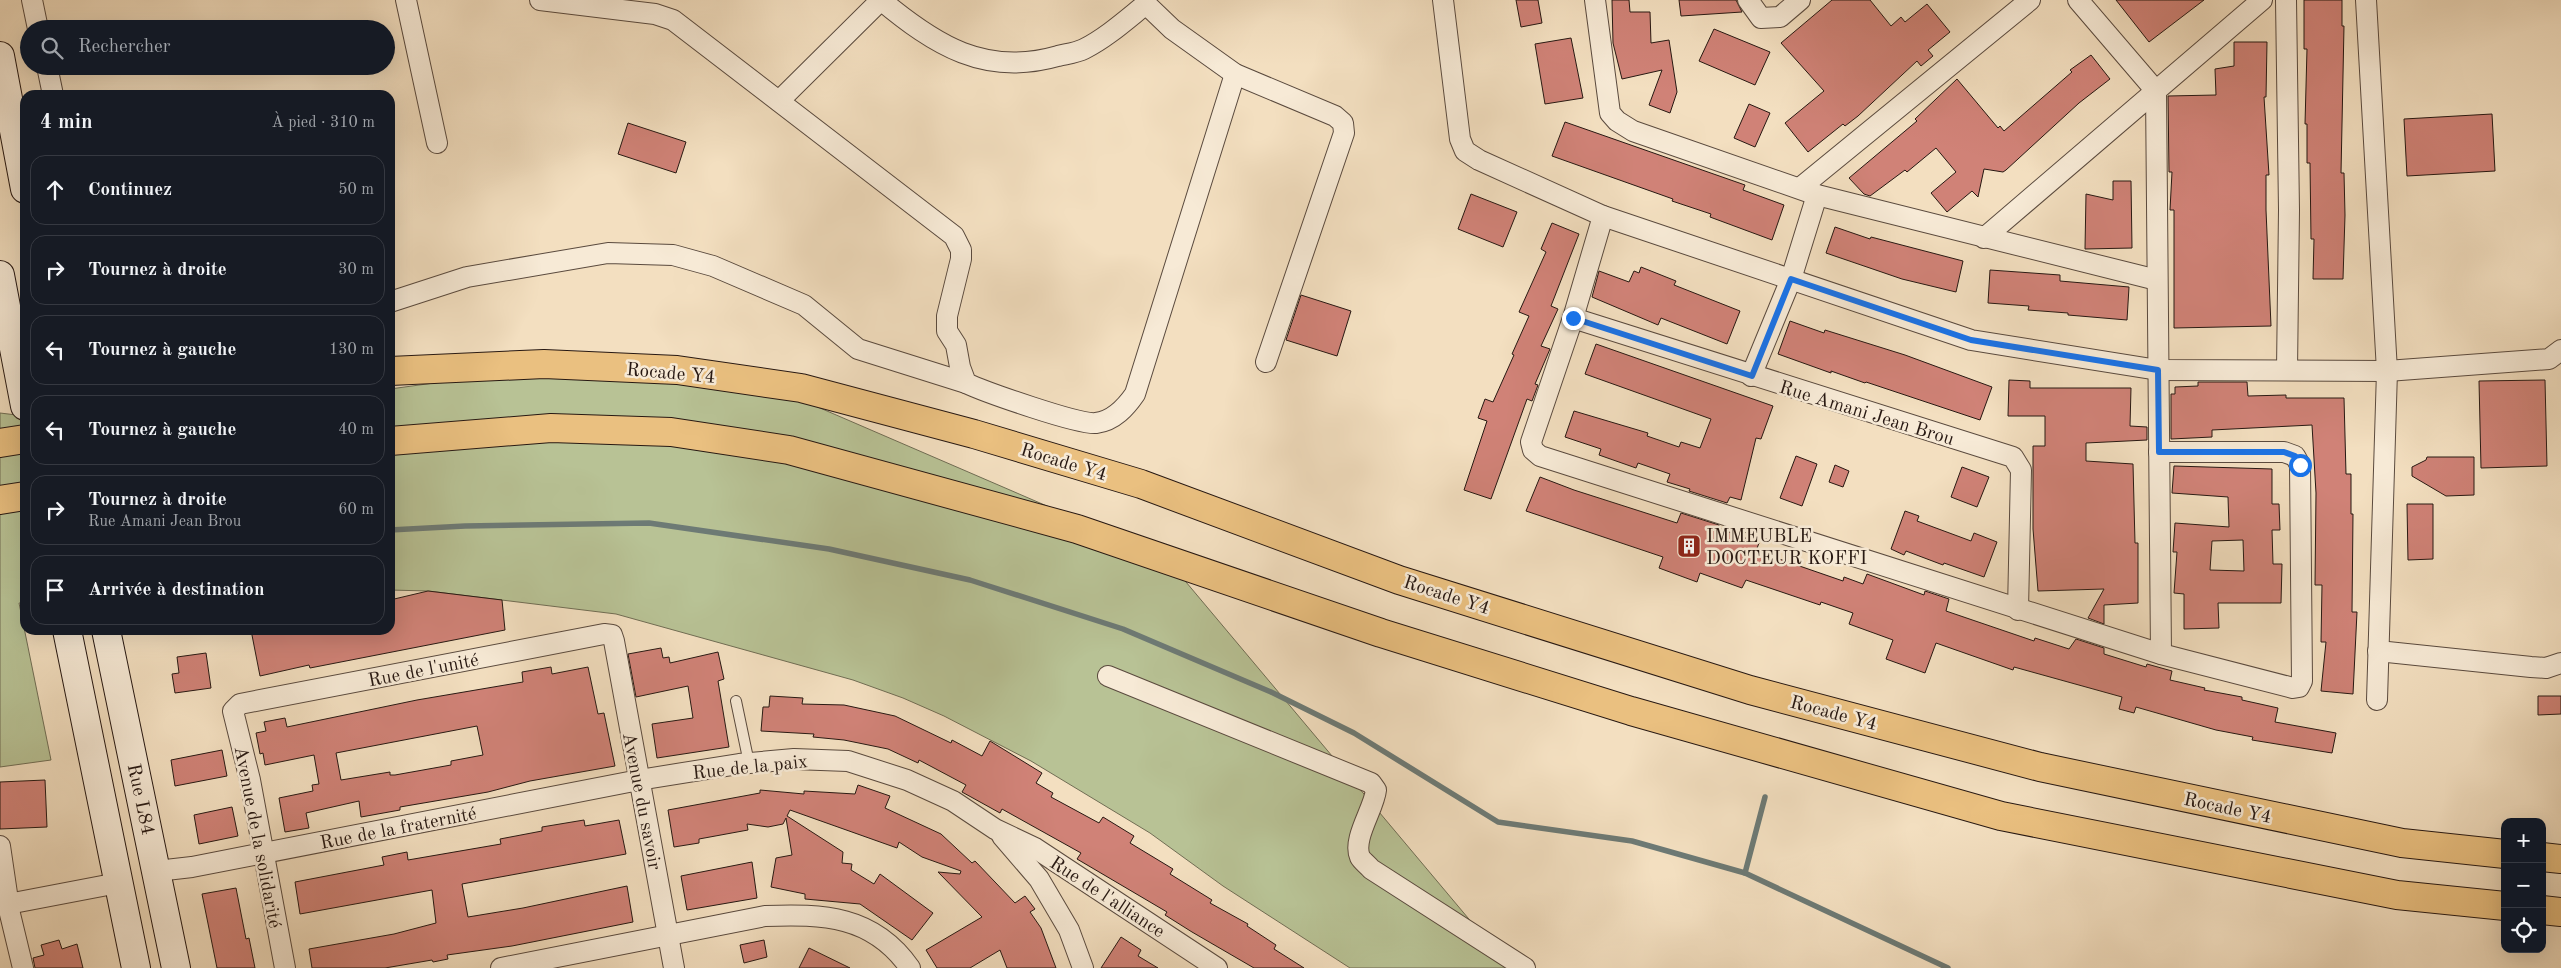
<!DOCTYPE html>
<html lang="fr">
<meta charset="utf-8">
<style>
:root{--surface:#171b24;--page:#20242c;--text:#f1f3f6;--muted:#9ea1a6;--line:#363941}
body{margin:0;font-family:"Old Standard TT",serif;background:var(--page);color:var(--text)}
.controls{position:absolute;right:15px;bottom:15px;display:grid;overflow:hidden;border-radius:10px;box-shadow:0 5px 20px #0002}
.controls button{width:45px;height:45px;display:grid;place-items:center;padding:0;border:0;border-bottom:1px solid var(--line);background:var(--surface);color:var(--text);font:25px sans-serif}
.stop{position:absolute;width:15px;height:15px;margin:-11px;border:4px solid #1a73e8;border-radius:50%;background:#fff}
.stop.end{background:#1a73e8;border-color:#fff;box-shadow:0 1px 5px #0008}
.list{margin:0;padding:0;list-style:none}
h2{display:flex;justify-content:space-between;align-items:center;height:65px;margin:0;padding:0 20px;font-size:21px}
h2 small{font-size:16px;font-weight:400;color:var(--muted)}
.list li{display:grid;grid-template-columns:32px 1fr auto;gap:15px;align-items:center;box-sizing:border-box;height:70px;margin:0 10px 10px;padding:0 10px;border:1px solid var(--line);border-radius:15px}
.list b{display:block;font-size:19px;white-space:nowrap}
.list p{margin:0;font-size:16px;white-space:nowrap;color:var(--muted)}
.list em{font-size:16px;font-style:normal;color:var(--muted)}
.icon{flex:none;width:28px;height:28px;fill:none;stroke:currentColor;stroke-width:2;stroke-linecap:round;stroke-linejoin:round}
.map{position:relative;flex:none;width:2561px;height:968px;overflow:hidden}
.search{position:absolute;background:var(--surface);box-shadow:0 5px 20px #0002;left:20px;top:20px;width:375px;height:55px;display:flex;align-items:center;gap:12px;box-sizing:border-box;padding:0 18px;border-radius:28px;color:var(--muted);font-size:19px}
.panel{position:absolute;background:var(--surface);box-shadow:0 5px 20px #0002;left:20px;top:90px;width:375px;height:545px;border-radius:15px}
.map>svg:first-child{display:block}
.green{fill:#b8c295;stroke:#706d54}
.lines{fill:none;stroke-linecap:round;stroke-linejoin:round}
.stream{stroke:#6d7a75;stroke-width:5.5}
.building{fill:#d08277;stroke:#271812;fill-rule:evenodd}
.service-casing{stroke:#5a4a3e;stroke-width:12}
.minor-casing{stroke:#5a4a3e;stroke-width:22}
.secondary-casing{stroke:#271812;stroke-width:30}
.trunk-casing{stroke:#271812;stroke-width:30}
.service{stroke:#f7ead6;stroke-width:10}
.minor{stroke:#f7ead6;stroke-width:20}
.secondary{stroke:#f7ead6;stroke-width:28}
.trunk{stroke:#eac080;stroke-width:28}
.route{stroke:#1a73e8;stroke-width:6}
.labels{text-anchor:middle;stroke-width:5;stroke-linejoin:round;paint-order:stroke}
.street-label{font-size:19px;fill:#271812;stroke:#f7ead6}
.poi-label{font-size:19px;fill:#271812;stroke:#f7ead6;text-anchor:start}
</style>
<div class="map">
<svg width="2561" height="968" viewBox="0 0 2561 968">
<rect width="100%" height="100%" fill="#f3dfc0"/>
<filter id="stains"><feTurbulence type="fractalNoise" baseFrequency=".004" numOctaves="4"/><feColorMatrix values="0 0 0 0 .2 0 0 0 0 .09 0 0 0 0 .02 0 0 0 .5 -.17"/></filter>
<radialGradient id="worn" r=".72"><stop offset=".6" stop-color="#630" stop-opacity="0"/><stop offset="1" stop-color="#630" stop-opacity=".3"/></radialGradient>
<!-- green -->
<g class="green">
<path d="M732,370L1165,557L1510,968H1350L1223,886L1150,833L1031,761L944,716L903,698L853,680L616,614L428,591L390,590V389L500,374Z"/>
<path d="M0,413L25,416V603H19L51,760L0,767Z"/>
</g>
<g class="lines">
<!-- stream -->
<g class="stream">
<path d="M390,530L465,526L649,523L829,549L970,580L1123,629L1271,692L1354,733L1498,822L1632,841L1745,873L1948,968"/>
<path d="M1745,873L1765,797"/>
</g>
</g>
<!-- building -->
<g class="building">
<path d="M1516,0H1538L1542,23L1521,27Z"/>
<path d="M1612,0H1629L1630,12H1650L1651,43L1669,40L1677,92L1670,113L1649,105L1662,70L1622,79L1613,43Z"/>
<path d="M1679,0H1736L1742,12L1681,16Z"/>
<path d="M1832,0H1870L1891,26L1901,17L1905,22L1927,4L1950,32L1928,50L1933,56L1921,66L1917,61L1858,116L1845,126L1843,124L1808,152L1785,123L1824,91L1781,43Z"/>
<path d="M2116,0H2204L2149,42Z"/>
<path d="M2304,0H2342V26H2344L2341,173H2344L2345,215L2343,279H2313L2314,239H2311L2310,163H2307V124H2305L2307,49H2304Z"/>
<path d="M1714,29L1770,52L1755,85L1699,61Z"/>
<path d="M1571,38L1583,98L1545,104L1535,44Z"/>
<path d="M2234,42H2267L2266,97H2264L2269,175H2266V210L2271,326L2174,328V210H2170L2172,172H2169L2168,96L2216,95L2215,69L2234,66Z"/>
<path d="M2091,55L2110,79L2079,103L2006,170L2003,172L1984,169L1978,197L1972,191L1947,212L1931,193L1956,172L1936,148L1907,172L1905,170L1870,196L1864,194L1849,178L1917,121L1915,119L1957,79L1998,128L2000,126L2004,131L2072,72L2070,70Z"/>
<path d="M1749,104L1770,113L1755,147L1734,138Z"/>
<path d="M2492,114L2495,171L2407,176L2404,119Z"/>
<path d="M1565,122L1745,185L1743,190L1784,205L1772,240L1710,217L1711,214L1672,201L1673,199L1552,156Z"/>
<path d="M628,123L686,142L676,173L618,154Z"/>
<path d="M2113,181H2131L2132,248L2085,249L2086,194L2113,200Z"/>
<path d="M1471,194L1517,212L1503,247L1458,229Z"/>
<path d="M1552,223L1579,234L1551,306L1558,309L1541,346L1550,349L1535,384L1538,385L1532,401L1527,399L1491,499L1464,490L1487,421L1478,418L1485,399L1493,402L1514,355L1512,354L1529,316L1519,312L1546,252L1541,249Z"/>
<path d="M1835,227L1870,239L1871,237L1963,261L1956,292L1902,279L1826,253Z"/>
<path d="M1641,267L1676,281L1674,285L1740,311L1727,344L1661,318L1658,325L1592,297L1599,271L1629,282L1634,271L1639,273Z"/>
<path d="M1990,270L2060,275V281L2129,287L2127,320L2068,315V313L2028,310L2029,306L1988,303Z"/>
<path d="M1301,295L1351,311L1337,356L1286,340Z"/>
<path d="M1790,321L1824,333L1825,330L1905,355L1992,387L1980,420L1866,382L1865,383L1831,371V373L1778,354Z"/>
<path d="M1596,344L1773,406L1761,439L1756,438L1741,500L1730,497L1727,503L1689,491L1690,489L1667,482L1670,474L1638,463L1636,468L1599,455L1601,449L1565,437L1574,411L1648,433L1647,436L1679,447L1681,442L1700,448L1711,419L1585,374Z"/>
<path d="M2009,380L2030,381V388H2131L2130,426L2147,427V440L2086,443V461L2133,464L2135,543H2138V603L2104,605V624L2088,618L2104,589L2038,591L2033,529V446H2045V416H2008Z"/>
<path d="M2545,380L2547,466L2481,468L2479,381Z"/>
<path d="M2198,382H2247L2248,396L2286,395V398H2344L2346,474H2351V514H2353L2352,612H2357L2353,694L2321,691L2326,642H2321L2322,585H2315L2316,493L2312,425L2212,430V437L2171,439V394H2175V387L2198,386Z"/>
<path d="M1796,456L1817,464L1802,506L1780,498Z"/>
<path d="M2427,457H2474V495L2446,496L2412,476V467L2426,460Z"/>
<path d="M1835,465L1849,471L1843,487L1829,482Z"/>
<path d="M2174,466L2272,469V504H2279L2280,530H2272L2273,564H2282L2281,603H2218L2219,628L2184,629V594L2174,593L2177,552H2173L2175,523L2229,527L2228,497L2172,493ZM2243,540L2244,571L2210,570L2212,541Z"/>
<path d="M1962,467L1989,477L1977,507L1951,497Z"/>
<path d="M1540,477L1574,490L1677,523L1681,513L1719,525L1718,528L1759,543L1756,551L1843,581L1844,577L1863,584L1867,574L1924,595L1925,591L1949,599L1946,611L2034,641L2035,638L2069,649L2076,639L2104,648V654L2146,667L2147,664L2172,671L2170,680L2205,688L2204,690L2242,697V700L2278,708L2275,722L2336,733L2332,753L2252,740L2253,737L2216,730L2136,707L2134,713L2119,709L2122,697L2014,667L2013,670L1936,643L1925,673L1886,659L1893,640L1849,624L1853,613L1821,602L1820,605L1746,580L1742,588L1700,573L1697,582L1659,568L1663,557L1526,511Z"/>
<path d="M2407,504H2433V559L2408,560Z"/>
<path d="M1905,511L1919,516L1917,521L1971,541L1974,533L1997,542L1984,577L1944,563L1943,565L1906,551L1904,555L1891,549Z"/>
<path d="M428,591L502,600L505,630L310,668L309,665L260,676L251,630H390V600Z"/>
<path d="M661,648L663,658L669,657L670,663L718,652L724,679L718,681L729,747L657,758L652,724L693,718L688,686L636,697L628,654Z"/>
<path d="M206,653L211,688L175,693L172,674L179,673L177,657Z"/>
<path d="M551,667L552,674L588,667L598,714L604,713L615,766L530,781L488,792L400,807V810L361,817L359,801L306,813L309,828L285,832L279,798L313,791L312,785L319,784L314,755L265,765L263,753L260,754L256,733L266,731L264,722L285,718L287,727L417,700L523,682L522,672ZM477,726L483,755L451,761V765L395,775H390V772L341,780L336,753Z"/>
<path d="M770,696L803,698L802,704L844,705L895,716L951,743L952,740L982,756L990,741L1042,773L1036,783L1053,793L1051,797L1099,823L1103,817L1134,836L1130,843L1173,869L1170,874L1212,900L1210,903L1248,924L1247,926L1276,945L1274,949L1304,968H1254L1192,932L1165,915L1167,912L1077,859L1081,853L1002,809L1000,813L962,792L966,785L919,760L918,763L888,749L844,740L813,737L814,734L761,731L763,707H769Z"/>
<path d="M2538,696H2561V714L2538,715Z"/>
<path d="M222,750L227,776L175,786L171,760Z"/>
<path d="M45,780L47,827L0,829V782Z"/>
<path d="M858,785L890,796L885,808L941,834L972,863L975,861L1015,903L1025,896L1035,909L1030,912L1041,928L1056,968H1007L1000,950L970,968H937L926,950L982,917L938,872L960,874L961,871L922,857L899,842L897,848L790,810L787,816L843,852L842,863L852,864L851,870L874,884L880,874L933,913L912,940L860,904L805,899V894L771,887L776,858L792,855L786,818L783,824L768,827L747,824L748,830L699,839V843L674,847L668,810L760,793V790L804,794V791L855,794Z"/>
<path d="M232,807L238,836L199,844L194,815Z"/>
<path d="M584,820L585,826L619,820L626,854L462,884L468,917L523,908L627,886L633,922L512,946L447,955L448,959L433,962L432,960L385,968H312L309,949L394,934L436,923L432,890L300,914L295,882L384,865L382,857L407,852L408,860L466,850L501,844L500,839L542,831V827Z"/>
<path d="M752,862L757,898L687,910L681,876Z"/>
<path d="M236,888L246,939L249,938L255,968H217L202,894Z"/>
<path d="M1121,937L1141,950L1138,956L1158,968H1101Z"/>
<path d="M59,940L62,949L77,944L83,968H35L33,958L44,955L41,945Z"/>
<path d="M764,940L767,957L744,963L740,945Z"/>
<path d="M809,948L850,968H799Z"/>
</g>
<g class="lines">
<!-- service casing -->
<g class="service-casing">
<path id="service" d="M736,701L749,763"/>
</g>
<!-- minor casing -->
<g class="minor-casing">
<g id="minor">
<path d="M32,0L38,29"/>
<path d="M406,0L437,143"/>
<path d="M540,0L655,14L673,20L954,236L961,250V259L947,316V331L956,345L960,367L966,383C985,392 1079,425 1096,423C1114,421 1126,407 1135,394L1235,74"/>
<path d="M881,0C935,45 985,77 1058,56C1066,54 1076,53 1084,49C1106,38 1126,20 1146,4L1172,29L1235,74L1335,116L1343,123L1344,133L1266,362"/>
<path d="M1443,0L1460,139L1465,151L1479,160L1603,216L1971,340L2158,370L2387,371L2549,359L2561,350"/>
<path d="M1595,0L1610,113L1617,121L1633,131L1817,195L2157,280"/>
<path d="M1748,0L1761,18L1780,17L1800,0"/>
<path d="M2078,0L2156,91L2161,654"/>
<path d="M2286,0L2289,210L2287,370"/>
<path d="M2366,0L2387,371L2377,700"/>
<path d="M47,66L53,95"/>
<path d="M779,101L881,0"/>
<path d="M1800,188L2030,0"/>
<path d="M1603,216L1573,318L1531,442L1533,450L1540,456L2161,654L2293,688L2299,687L2302,681L2300,465L2295,456L2284,452H2159"/>
<path d="M1984,238L2262,0"/>
<path d="M390,302L467,277L608,253L673,255L713,266L804,305L858,349L966,383"/>
<path d="M1573,318L2013,457L2021,470L2018,610"/>
<path d="M1751,376L1791,279L1817,195"/>
<path d="M2378,651L2531,667L2546,668L2561,663"/>
<path d="M1108,676L1371,783L1376,790C1374,809 1352,839 1360,857C1362,861 1368,865 1371,869L1525,968"/>
<path d="M1002,836L1039,879L1069,930L1083,968"/>
<path d="M0,846L10,914L23,968"/>
<path d="M157,871L192,867L639,780L739,764L794,759L848,761L907,780L953,801L995,829L1035,848L1217,968"/>
<path d="M8,904L118,883"/>
<path d="M285,968L250,780L233,711L240,704L604,634L612,635L614,641L674,968"/>
<path d="M501,968L765,916C823,914 873,915 910,968"/>
</g>
</g>
<!-- secondary casing -->
<g class="secondary-casing">
<g id="secondary">
<path d="M0,56L25,189"/>
<path d="M0,275L25,406"/>
<path d="M67,630L136,968"/>
<path d="M106,630L176,968"/>
</g>
</g>
<!-- trunk casing -->
<g class="trunk-casing">
<g id="trunk">
<path d="M390,371L544,364L677,370L801,388L974,434L1141,484L1399,580L1750,690L2040,767L2402,843L2505,854"/>
<path d="M390,441L551,428L671,432L789,450L1077,529L1381,633L1631,711L2001,816L2397,895L2505,906"/>
<path d="M0,443L25,439"/>
<path d="M0,500L25,496"/>
<path d="M2542,857L2561,859"/>
<path d="M2542,910L2561,912"/>
</g>
</g>
<!-- service -->
<use href="#service" class="service"/>
<!-- minor -->
<use href="#minor" class="minor"/>
<!-- secondary -->
<use href="#secondary" class="secondary"/>
<!-- trunk -->
<use href="#trunk" class="trunk"/>
</g>
<g class="lines">
<!-- route -->
<path class="route" d="M1573,318L1752,376L1791,279L1971,340L2158,370L2159,452H2284L2295,456L2300,465"/>
</g>
<!-- icons -->
<defs>
<g id="building-square" transform="scale(1.25)"><rect x="-9" y="-9" width="18" height="18" rx="4" fill="#8f2418" stroke="#f7ead6"/><path d="M-4-6H4V6H1V3H-1V6H-4ZM-2.5-4.3h1.7v1.8h-1.7ZM.8-4.3h1.7v1.8H.8ZM-2.5-1h1.7V.8h-1.7ZM.8-1h1.7V.8H.8Z" fill="#fff"/></g>
</defs>
<g fill-rule="evenodd">
<use href="#building-square" x="1689" y="546"/>
</g>
<g class="labels">
<!-- street labels -->
<g class="street-label">
<text transform="translate(671 372) rotate(5)" y="7">Rocade Y4</text>
<text transform="translate(1867 412) rotate(17)" y="7">Rue Amani Jean Brou</text>
<text transform="translate(1064 461) rotate(17)" y="7">Rocade Y4</text>
<text transform="translate(1447 594) rotate(18)" y="7">Rocade Y4</text>
<text transform="translate(423 669) rotate(-11)" y="7">Rue de l'unité</text>
<text transform="translate(1834 712) rotate(15)" y="7">Rocade Y4</text>
<text transform="translate(750 766) rotate(-6)" y="7">Rue de la paix</text>
<text transform="translate(142 799) rotate(78)" y="7">Rue L84</text>
<text transform="translate(643 801) rotate(79)" y="7">Avenue du savoir</text>
<text transform="translate(2228 807) rotate(12)" y="7">Rocade Y4</text>
<text transform="translate(398 827) rotate(-11)" y="7">Rue de la fraternité</text>
<text transform="translate(259 837) rotate(79)" y="7">Avenue de la solidarité</text>
<text transform="translate(1108 896) rotate(33)" y="7">Rue de l'alliance</text>
</g>
<!-- poi labels -->
<g class="poi-label">
<text x="1706" y="542">IMMEUBLE<tspan x="1706" dy="22">DOCTEUR KOFFI</tspan></text>
</g>
</g>
<rect width="100%" height="100%" filter="url(#stains)"/>
<rect width="100%" height="100%" fill="url(#worn)"/>
</svg>
<div class="controls">
<button>+</button>
<button>−</button>
<button><svg class="icon" aria-label="locate" viewBox="0 0 24 24"><circle cx="12" cy="12" r="6"/><path d="M12 2v4M12 18v4M2 12h4M18 12h4"/></svg></button>
</div>
<div class="stop" style="left:2300px;top:465px"></div>
<div class="stop end" style="left:1573px;top:318px"></div>
<div class="search"><svg class="icon" aria-label="search" viewBox="0 0 24 24"><circle cx="10" cy="10" r="6"/><path d="M15 15l6 6"/></svg>Rechercher</div>
<section class="panel">
<h2>4 min<small>À pied · 310 m</small></h2>
<ul class="list">
<li><svg class="icon" aria-label="ahead" viewBox="0 0 24 24"><path d="M12 20V5M6 11l6-6 6 6"/></svg><div><b>Continuez</b></div><em>50 m</em></li>
<li><svg class="icon" aria-label="right" viewBox="0 0 24 24"><path d="M7 20v-9h11M14 6l5 5-5 5"/></svg><div><b>Tournez à droite</b></div><em>30 m</em></li>
<li><svg class="icon" aria-label="left" viewBox="0 0 24 24"><path d="M17 20v-9H6M10 6l-5 5 5 5"/></svg><div><b>Tournez à gauche</b></div><em>130 m</em></li>
<li><svg class="icon" aria-label="left" viewBox="0 0 24 24"><path d="M17 20v-9H6M10 6l-5 5 5 5"/></svg><div><b>Tournez à gauche</b></div><em>40 m</em></li>
<li><svg class="icon" aria-label="right" viewBox="0 0 24 24"><path d="M7 20v-9h11M14 6l5 5-5 5"/></svg><div><b>Tournez à droite</b><p>Rue Amani Jean Brou</p></div><em>60 m</em></li>
<li><svg class="icon" aria-label="arrive" viewBox="0 0 24 24"><path d="M6 21V4h12l-3 4 3 4H6"/></svg><div><b>Arrivée à destination</b></div></li>
</ul>
</section>
</div>
